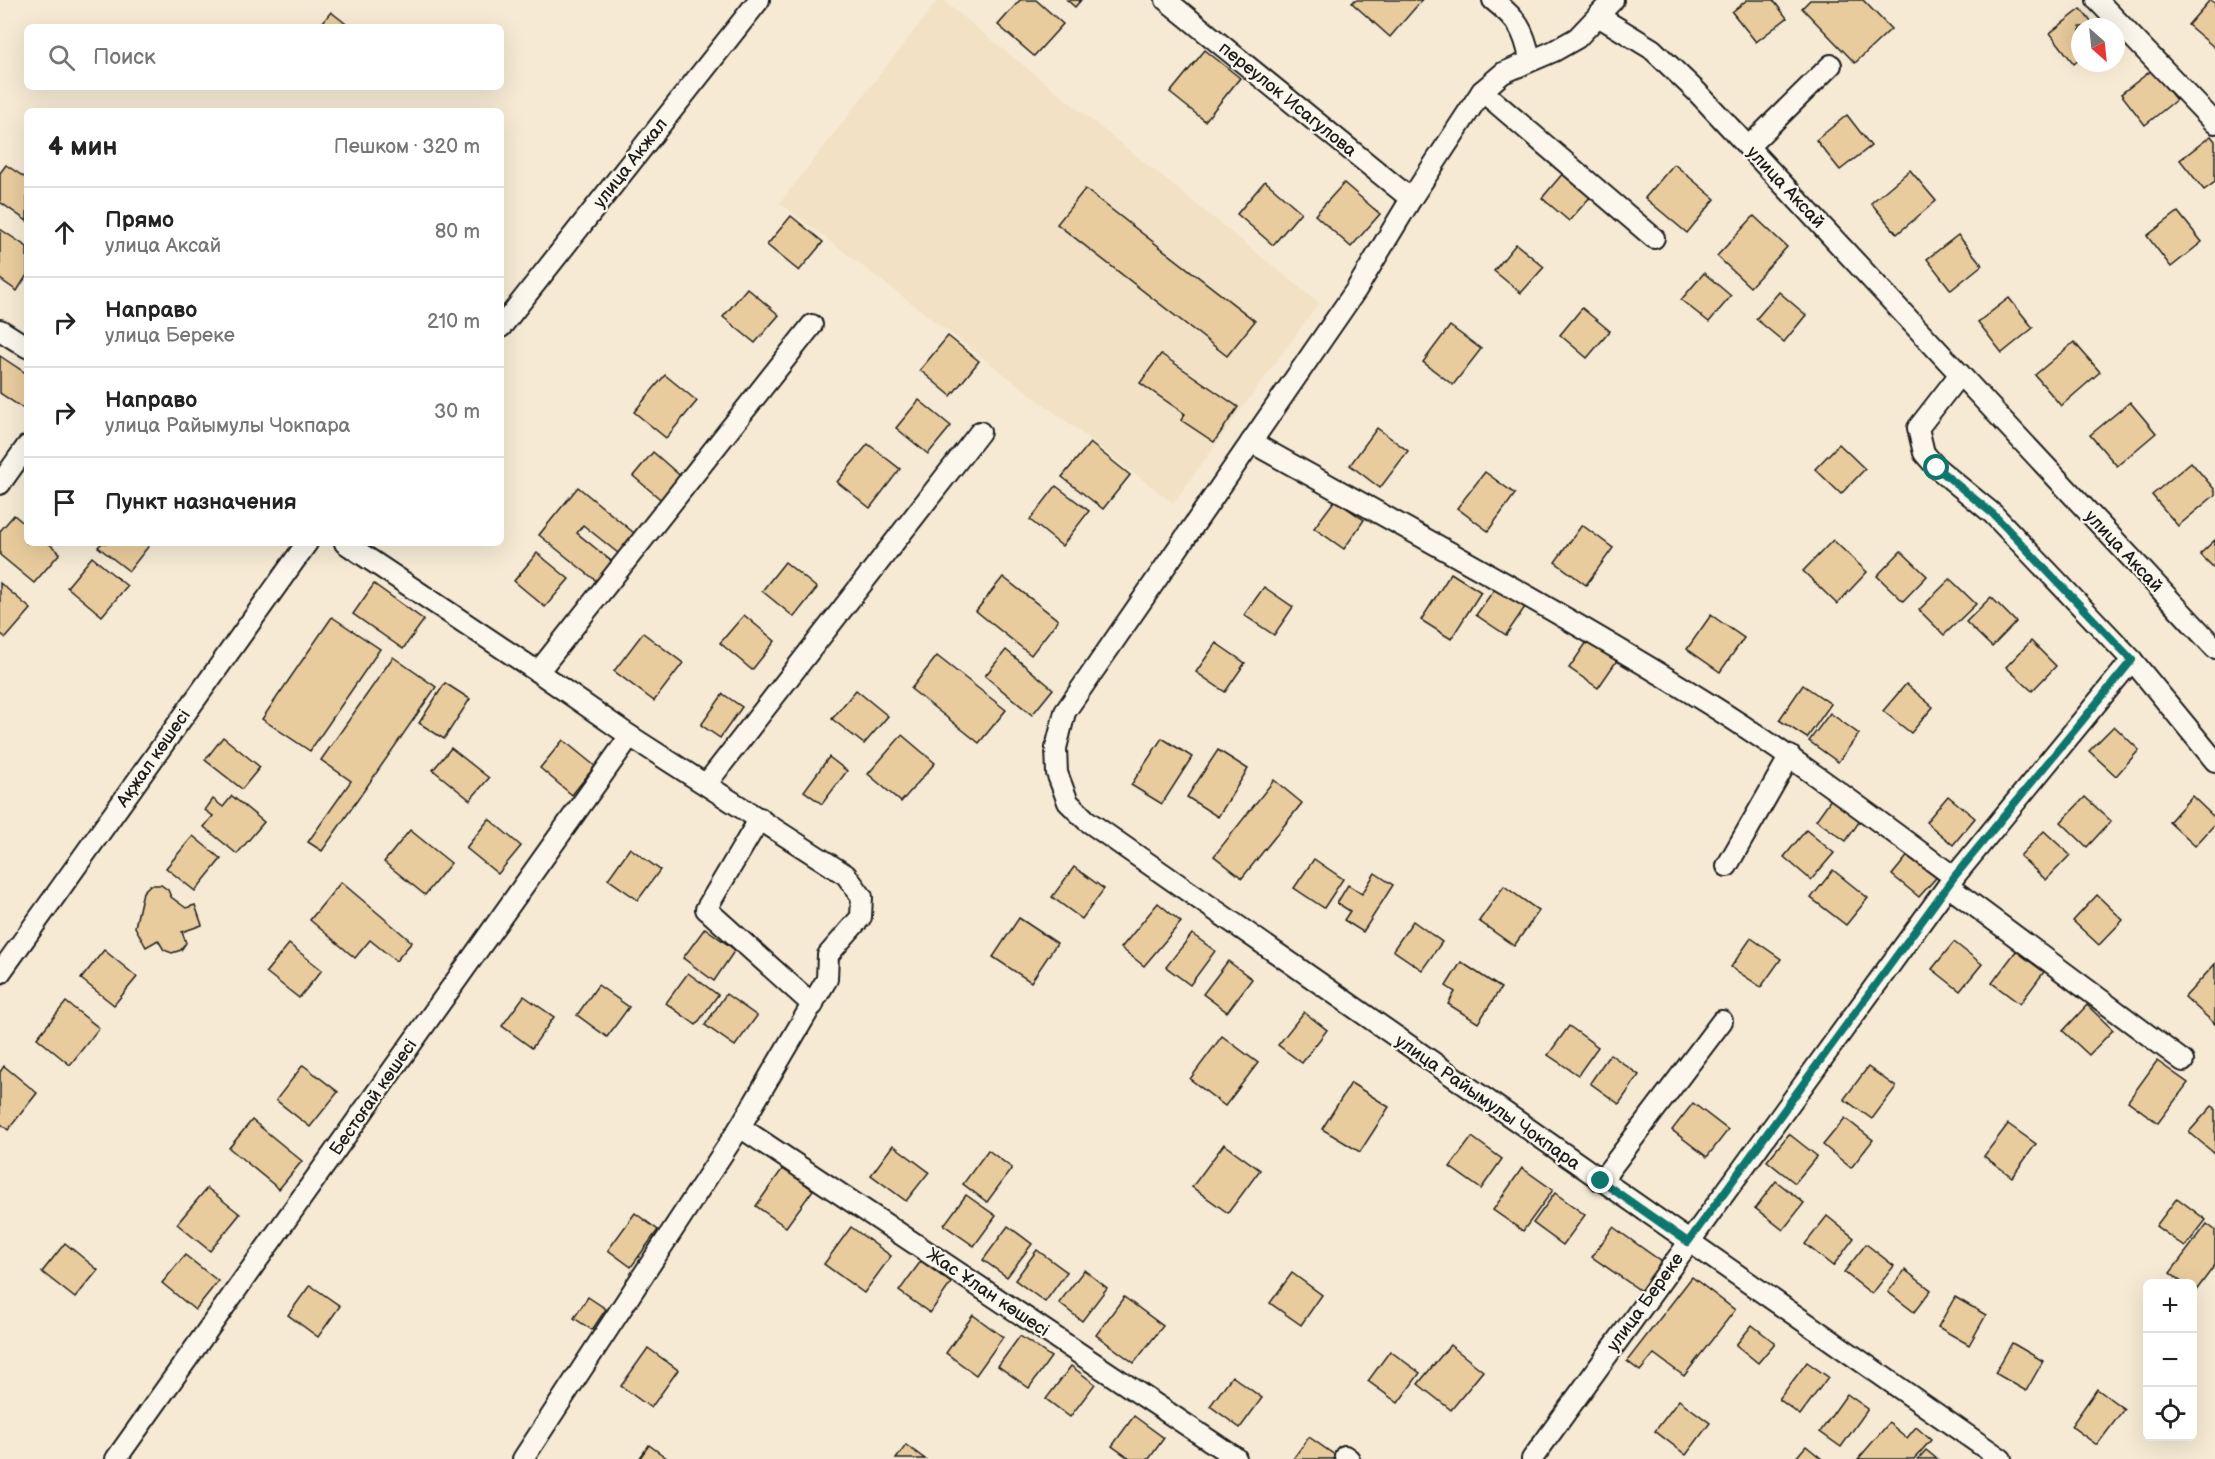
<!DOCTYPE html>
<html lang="ru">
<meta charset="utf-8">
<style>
:root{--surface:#fff;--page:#f2f2f2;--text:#222;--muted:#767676;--line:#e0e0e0}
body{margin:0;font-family:"Balsamiq Sans",sans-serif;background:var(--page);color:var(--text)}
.controls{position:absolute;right:18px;bottom:18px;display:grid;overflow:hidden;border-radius:9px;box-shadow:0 6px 24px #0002}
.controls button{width:54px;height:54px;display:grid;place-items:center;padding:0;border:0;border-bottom:2px solid var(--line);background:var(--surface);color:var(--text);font:30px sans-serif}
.compass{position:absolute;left:2071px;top:18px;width:54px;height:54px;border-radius:50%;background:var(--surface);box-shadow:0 6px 24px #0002;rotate:153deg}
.stop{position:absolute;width:18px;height:18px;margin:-14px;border:4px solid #0f766e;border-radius:50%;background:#fff}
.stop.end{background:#0f766e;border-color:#fff;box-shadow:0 2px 6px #0008}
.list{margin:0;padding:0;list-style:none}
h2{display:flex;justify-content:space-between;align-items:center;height:78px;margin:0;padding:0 24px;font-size:26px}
h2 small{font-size:20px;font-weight:400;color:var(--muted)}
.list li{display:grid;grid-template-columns:39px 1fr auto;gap:18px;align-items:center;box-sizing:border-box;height:90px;padding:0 24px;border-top:2px solid var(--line)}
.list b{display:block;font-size:22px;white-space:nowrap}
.list p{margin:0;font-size:20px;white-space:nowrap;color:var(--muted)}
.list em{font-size:20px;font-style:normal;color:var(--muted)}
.icon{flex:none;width:33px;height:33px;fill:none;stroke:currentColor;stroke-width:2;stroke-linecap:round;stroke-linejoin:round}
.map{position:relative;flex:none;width:2215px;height:1459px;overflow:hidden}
.search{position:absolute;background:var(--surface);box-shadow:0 6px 24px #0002;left:24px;top:24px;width:480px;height:66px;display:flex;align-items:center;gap:15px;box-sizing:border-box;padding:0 21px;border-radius:9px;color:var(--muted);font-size:22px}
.panel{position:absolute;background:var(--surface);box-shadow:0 6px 24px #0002;left:24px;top:108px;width:480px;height:438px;border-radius:9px}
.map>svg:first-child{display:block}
.built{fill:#f2e1c4}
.building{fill:#e9cc9d;stroke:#1c1c1c;stroke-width:1.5}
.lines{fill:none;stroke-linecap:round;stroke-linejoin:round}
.street-casing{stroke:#1c1c1c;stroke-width:24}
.street{stroke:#fbf7ec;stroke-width:20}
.route{stroke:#0f766e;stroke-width:8}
.labels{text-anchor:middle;stroke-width:4.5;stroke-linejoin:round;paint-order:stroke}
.street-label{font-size:18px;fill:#1c1c1c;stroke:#fbf7ec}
</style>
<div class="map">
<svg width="2215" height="1459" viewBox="0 0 2215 1459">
<rect width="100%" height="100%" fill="#f6ead4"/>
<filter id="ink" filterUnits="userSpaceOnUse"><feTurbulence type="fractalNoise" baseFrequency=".0167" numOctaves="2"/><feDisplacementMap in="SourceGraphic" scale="12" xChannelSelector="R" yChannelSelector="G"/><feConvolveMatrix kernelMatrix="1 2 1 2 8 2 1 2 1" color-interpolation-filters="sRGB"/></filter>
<g filter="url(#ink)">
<!-- built -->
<path class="built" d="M938,0H942L1319,303L1173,503L780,203Z"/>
<!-- building -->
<g class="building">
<path d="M1020,0H1036L1063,24L1034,56L998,25Z"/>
<path d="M1067,0H1081L1075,7Z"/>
<path d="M1355,0H1422L1390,37L1352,3Z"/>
<path d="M1747,0H1773L1787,18L1756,42L1732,12Z"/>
<path d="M1810,0H1863L1891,29L1855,63L1802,8Z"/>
<path d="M2210,0L2215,3V48L2188,25Z"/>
<path d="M2081,9L2095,27H2080V59L2074,64L2050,33Z"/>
<path d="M331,12L350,27H319Z"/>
<path d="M1205,50L1240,78L1205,121L1170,93Z"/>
<path d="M2152,70L2176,100L2145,125L2121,94Z"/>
<path d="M1847,115L1871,146L1840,170L1816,140Z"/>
<path d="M2211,136L2215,141V182L2204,190L2180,160Z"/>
<path d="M1674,164L1715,199L1687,233L1645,198Z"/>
<path d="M6,165L27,179V221L0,202V173Z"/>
<path d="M1910,170L1936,201L1897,234L1871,203Z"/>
<path d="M1564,172L1592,195L1569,221L1542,198Z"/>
<path d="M1265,181L1301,212L1273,245L1237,214Z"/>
<path d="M1344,183L1380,214L1351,247L1315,215Z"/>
<path d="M1085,189L1255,321L1227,356L1057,224Z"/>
<path d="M2178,212L2202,242L2171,267L2147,236Z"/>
<path d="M791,216L823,242L799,271L767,245Z"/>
<path d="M1754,216L1787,247L1750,287L1717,256Z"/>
<path d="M0,229L27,247V275L17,291L0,279Z"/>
<path d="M1958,235L1982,265L1951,290L1927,259Z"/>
<path d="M1516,244L1544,267L1521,293L1494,271Z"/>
<path d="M1704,273L1731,296L1709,322L1681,300Z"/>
<path d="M747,288L779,315L755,343L723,317Z"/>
<path d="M1779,292L1806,315L1784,342L1756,319Z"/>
<path d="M2009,298L2033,328L2002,353L1978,322Z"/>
<path d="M1582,308L1610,331L1587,358L1560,335Z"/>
<path d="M1450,326L1481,349L1453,385L1423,362Z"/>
<path d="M948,336L979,361L951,396L920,370Z"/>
<path d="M2074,342L2100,372L2061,406L2035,375Z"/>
<path d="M1161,354L1238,407L1214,442L1181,420L1185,414L1140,383Z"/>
<path d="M0,356L27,374V411L0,393Z"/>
<path d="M665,375L697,401L666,438L634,412Z"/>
<path d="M919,400L951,426L928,454L896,428Z"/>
<path d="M2130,402L2156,433L2117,466L2090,435Z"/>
<path d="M1377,428L1408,451L1380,488L1350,465Z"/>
<path d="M1090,443L1130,475L1103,509L1062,477Z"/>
<path d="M868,444L900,469L870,508L837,482Z"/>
<path d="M1839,444L1865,469L1841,494L1815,469Z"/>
<path d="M653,452L685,480L665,503L633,476Z"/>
<path d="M2191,462L2215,490V495L2178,526L2152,495Z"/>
<path d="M1485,472L1515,494L1488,531L1457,508Z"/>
<path d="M1056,486L1089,511L1062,546L1030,520Z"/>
<path d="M578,487L639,537L623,557L583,525L577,533L615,564L599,583L539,535Z"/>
<path d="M1335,500L1364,520L1344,549L1314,528Z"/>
<path d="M14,515L27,526V543H48L60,553L34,583L0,555V531Z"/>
<path d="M1582,525L1613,548L1586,585L1555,562Z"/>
<path d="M1833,540L1867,572L1837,604L1803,571Z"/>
<path d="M2215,540V569L2200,554Z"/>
<path d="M102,543H151L129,571L98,547Z"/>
<path d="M1901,551L1927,576L1903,601L1877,576Z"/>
<path d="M537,553L569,579L545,607L514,581Z"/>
<path d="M92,557L127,586L102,616L67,587Z"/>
<path d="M785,562L817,588L794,617L762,591Z"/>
<path d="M1451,573L1481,592L1451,639L1421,620Z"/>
<path d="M1003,577L1058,620L1031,655L976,611Z"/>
<path d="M1950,579L1976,604L1944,635L1919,610Z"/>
<path d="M0,583L31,609L6,638L0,633Z"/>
<path d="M374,584L424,620L403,649L353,614Z"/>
<path d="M1264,587L1293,607L1274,635L1244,615Z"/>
<path d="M1496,587L1525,607L1506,635L1476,615Z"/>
<path d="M1991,597L2016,622L1992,647L1966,622Z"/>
<path d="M744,615L775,641L752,670L720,643Z"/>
<path d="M1711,615L1744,638L1720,672L1687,649Z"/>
<path d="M332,617L380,649L310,751L262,719Z"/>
<path d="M643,633L683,663L654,701L614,671Z"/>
<path d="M1589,639L1618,659L1598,688L1569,668Z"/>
<path d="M2031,641L2056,666L2032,691L2006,667Z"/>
<path d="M1216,643L1245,663L1225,692L1196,672Z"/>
<path d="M1006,650L1053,689L1032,715L985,676Z"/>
<path d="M937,656L1006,710L979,743L911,689Z"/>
<path d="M393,657L436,687L322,851L308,842L351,781L321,760Z"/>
<path d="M445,683L470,699L444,739L419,723Z"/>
<path d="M1906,684L1933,707L1911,733L1883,711Z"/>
<path d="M1803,685L1831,704L1807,738L1779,720Z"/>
<path d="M856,690L888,716L864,744L832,719Z"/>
<path d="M723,694L742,707L720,738L701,725Z"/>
<path d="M1830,713L1859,734L1838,762L1809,741Z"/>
<path d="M2114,726L2139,750L2116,776L2089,751Z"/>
<path d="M902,735L935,763L901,802L868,774Z"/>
<path d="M223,737L260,767L242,789L205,760Z"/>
<path d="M1162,738L1192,757L1162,804L1131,785Z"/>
<path d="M563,740L595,766L572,795L540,768Z"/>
<path d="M451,748L489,778L470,800L433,770Z"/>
<path d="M1218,750L1248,769L1218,817L1187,797Z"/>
<path d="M829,757L847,771L822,804L804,791Z"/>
<path d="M1274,780L1302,803L1242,878L1214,856Z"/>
<path d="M1836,792L1866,812L1846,841L1816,820Z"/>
<path d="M232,796L264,822L237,854L204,827L213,816L205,810L213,799L223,807Z"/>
<path d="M1948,796L1975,818L1953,845L1926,822Z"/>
<path d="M2192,796L2215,818V824L2195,846L2169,822Z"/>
<path d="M2085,797L2111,821L2087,847L2061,822Z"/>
<path d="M489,819L521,846L498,874L466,848Z"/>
<path d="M410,830L451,863L425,895L384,862Z"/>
<path d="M1806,830L1834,853L1811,880L1784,857Z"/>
<path d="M2044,831L2070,855L2046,880L2020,856Z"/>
<path d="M193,836L221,859L195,891L166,868Z"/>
<path d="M630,848L660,870L638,900L608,879Z"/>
<path d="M1914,848L1942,871L1919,897L1892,875Z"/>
<path d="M1314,859L1343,879L1324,908L1294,888Z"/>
<path d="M1074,867L1104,889L1082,919L1052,897Z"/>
<path d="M1833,870L1868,898L1846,925L1811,898Z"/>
<path d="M1375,873L1393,885L1363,932L1344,920L1350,911L1337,903L1348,885L1362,894Z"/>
<path d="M341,882L412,942L396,961L370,940L355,958L310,920Z"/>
<path d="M150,885H161L168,890L171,897L186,908L195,905L202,925L182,932L186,943L181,950L172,953L164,950L158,940L146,947L135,927L143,892Z"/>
<path d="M1504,886L1539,911L1514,946L1479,921Z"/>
<path d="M2097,895L2123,920L2099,945L2073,921Z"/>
<path d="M1158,903L1181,922L1144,966L1121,948Z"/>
<path d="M1019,918L1057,943L1031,982L993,957Z"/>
<path d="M1413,921L1442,942L1422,970L1393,950Z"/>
<path d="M705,928L735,950L714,981L683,958Z"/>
<path d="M1192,934L1215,951L1190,985L1166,967Z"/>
<path d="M1751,938L1781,959L1761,987L1731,967Z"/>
<path d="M1954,942L1982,964L1960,991L1932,969Z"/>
<path d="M289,944L322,970L299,998L266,972Z"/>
<path d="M104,950L137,977L114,1005L81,979Z"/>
<path d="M2016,951L2044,972L2020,1004L1992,983Z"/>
<path d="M1228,961L1252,979L1227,1012L1203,994Z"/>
<path d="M1461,962L1501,988L1478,1023L1448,1004L1455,992L1446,986Z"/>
<path d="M2215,964V1024L2185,997Z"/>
<path d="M688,973L718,995L696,1025L666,1003Z"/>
<path d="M598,985L629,1007L607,1037L577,1015Z"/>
<path d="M726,994L757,1016L735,1046L705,1025Z"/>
<path d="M524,996L554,1017L532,1048L502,1026Z"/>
<path d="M66,1002L99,1028L70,1065L37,1038Z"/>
<path d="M2087,1005L2113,1030L2089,1055L2063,1031Z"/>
<path d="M1304,1012L1327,1030L1302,1063L1278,1045Z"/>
<path d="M1569,1026L1598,1047L1578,1075L1548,1055Z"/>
<path d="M1222,1036L1258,1063L1225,1106L1190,1079Z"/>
<path d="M1610,1054L1639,1075L1619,1104L1590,1083Z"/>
<path d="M2157,1061L2188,1083L2158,1123L2128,1101Z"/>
<path d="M303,1065L338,1092L310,1127L276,1100Z"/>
<path d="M4,1066L37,1093L8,1130L0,1123V1072Z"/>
<path d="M1868,1067L1896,1087L1872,1119L1844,1099Z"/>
<path d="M1351,1083L1389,1107L1360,1152L1322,1129Z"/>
<path d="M1693,1103L1728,1130L1707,1157L1672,1130Z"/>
<path d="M2212,1106L2215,1108V1154L2189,1132Z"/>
<path d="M1845,1118L1873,1140L1851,1168L1823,1145Z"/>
<path d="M252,1120L302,1161L279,1189L229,1148Z"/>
<path d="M2008,1124L2036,1144L2012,1177L1984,1156Z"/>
<path d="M1789,1134L1817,1156L1795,1183L1767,1161Z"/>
<path d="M1472,1137L1502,1159L1481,1189L1450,1167Z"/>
<path d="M1224,1144L1260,1170L1228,1213L1192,1187Z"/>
<path d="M893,1145L929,1172L906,1201L871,1175Z"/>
<path d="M988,1150L1012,1168L987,1202L963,1184Z"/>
<path d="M783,1168L813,1190L786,1227L756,1206Z"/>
<path d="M1522,1168L1553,1190L1523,1231L1493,1210Z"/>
<path d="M1776,1181L1804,1203L1783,1230L1755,1208Z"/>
<path d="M207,1188L240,1214L210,1251L177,1224Z"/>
<path d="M1555,1193L1585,1215L1563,1245L1533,1223Z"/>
<path d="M966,1195L996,1216L974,1246L944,1225Z"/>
<path d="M2177,1198L2206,1220L2185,1247L2156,1226Z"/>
<path d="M635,1213L658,1230L631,1267L608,1250Z"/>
<path d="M1827,1216L1854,1238L1833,1266L1805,1244Z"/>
<path d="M2207,1224L2215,1230V1265L2195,1292L2192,1290V1284H2184L2170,1273Z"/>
<path d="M1008,1226L1032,1244L1007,1277L983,1260Z"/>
<path d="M851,1227L891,1256L864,1293L824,1264Z"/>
<path d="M1613,1227L1662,1262L1641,1291L1592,1257Z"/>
<path d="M65,1243L98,1270L75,1298L42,1272Z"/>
<path d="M1866,1244L1894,1266L1872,1294L1844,1272Z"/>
<path d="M1037,1250L1067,1272L1045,1302L1015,1280Z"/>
<path d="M185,1255L218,1281L195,1310L162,1283Z"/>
<path d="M921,1261L951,1283L930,1313L899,1291Z"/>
<path d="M1084,1270L1107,1288L1082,1321L1059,1303Z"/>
<path d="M1905,1270L1931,1290L1914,1312L1888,1292Z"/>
<path d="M1292,1273L1322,1295L1301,1325L1270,1303Z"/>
<path d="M1692,1277L1735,1310L1684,1376L1654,1354L1640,1371L1627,1361Z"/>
<path d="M310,1285L340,1306L318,1337L288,1315Z"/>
<path d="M588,1297L606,1309L592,1330L574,1318Z"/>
<path d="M1124,1297L1163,1326L1134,1363L1096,1335Z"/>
<path d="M1955,1297L1986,1315L1969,1345L1938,1327Z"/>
<path d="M973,1315L1003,1337L976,1375L946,1353Z"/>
<path d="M1752,1325L1775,1343L1758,1363L1736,1345Z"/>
<path d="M1020,1336L1051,1357L1029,1388L998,1366Z"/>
<path d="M2012,1343L2043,1361L2026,1391L1995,1373Z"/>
<path d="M1450,1345L1483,1371L1451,1410L1418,1384Z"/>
<path d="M648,1348L678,1370L651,1408L621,1386Z"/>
<path d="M1390,1351L1420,1373L1398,1403L1368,1381Z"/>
<path d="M1807,1362L1828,1377L1800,1415L1779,1399Z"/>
<path d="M1071,1366L1095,1384L1070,1417L1046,1399Z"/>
<path d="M1232,1376L1262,1398L1240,1428L1210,1406Z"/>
<path d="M2097,1389L2124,1409L2097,1445L2071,1426Z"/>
<path d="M1847,1394L1868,1409L1841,1447L1820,1432Z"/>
<path d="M1679,1400L1710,1423L1686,1455L1655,1431Z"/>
<path d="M1134,1416L1164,1438L1149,1459H1130L1112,1446Z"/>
<path d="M1889,1423L1907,1438L1916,1427L1931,1440L1914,1459H1858Z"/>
<path d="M1309,1437L1339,1458V1459H1293Z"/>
<path d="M649,1445L668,1459H639Z"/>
<path d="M906,1445L925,1459H896Z"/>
<path d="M1806,1446L1822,1459H1795Z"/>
<path d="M1926,1450L1937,1459H1918Z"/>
</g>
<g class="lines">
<!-- street casing -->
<g class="street-casing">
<g id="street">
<path d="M1166,0L1411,199"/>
<path d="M1493,0C1517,19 1524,29 1530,59"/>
<path d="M1613,0L1577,38L1554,51L1503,73L1482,91L1411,199L1356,290L1065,712L1056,748L1057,773L1068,802L1086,820L2001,1459"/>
<path d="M2097,0L2215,123"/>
<path d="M1598,16L1652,49L1697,92L2215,648"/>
<path d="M1482,91L1654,238"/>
<path d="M1748,147L1831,65"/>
<path d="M501,327L759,0"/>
<path d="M0,330L27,347"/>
<path d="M1960,374L1918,428L1924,453L1937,468L1993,514L2132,660L2215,761"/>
<path d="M1251,442C1405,528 1560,611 1709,704C1794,757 1874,818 1954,877"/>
<path d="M0,484L27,446"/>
<path d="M345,543L538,672L630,736L846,875L862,897L861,917L828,955L827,979L740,1127L523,1459"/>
<path d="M538,672L812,325"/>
<path d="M707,783L980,432"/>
<path d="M760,818L706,909L813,1005"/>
<path d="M1727,866L1790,756"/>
<path d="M1948,886L2183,1061"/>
<path d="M0,973L307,543"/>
<path d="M740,1127L1236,1458"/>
<path d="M1601,1181L1722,1021"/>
<path d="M1345,1456L1349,1459"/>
<path d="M116,1459L630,736"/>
<path d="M1532,1459L1954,877L2132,660"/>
</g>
</g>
<!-- street -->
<use href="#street" class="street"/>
</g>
</g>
<g class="lines" filter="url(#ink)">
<!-- route -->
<path class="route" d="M1601,1181L1688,1242L1954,877L2132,660L1993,514L1937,468"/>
</g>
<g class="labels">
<!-- street labels -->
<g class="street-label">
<text transform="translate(1288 99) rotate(39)" y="6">переулок Исагулова</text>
<text transform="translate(630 163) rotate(-52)" y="6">улица Акжал</text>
<text transform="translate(1786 187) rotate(47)" y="6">улица Аксай</text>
<text transform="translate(2124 551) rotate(47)" y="6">улица Аксай</text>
<text transform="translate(153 758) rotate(-55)" y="6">Ақжал көшесі</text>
<text transform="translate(373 1097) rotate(-55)" y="6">Бестоғай көшесі</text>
<text transform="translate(1488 1102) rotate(35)" y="6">улица Райымулы Чокпара</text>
<text transform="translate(988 1292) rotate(34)" y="6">Жас Ұлан көшесі</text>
<text transform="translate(1645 1302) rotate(-54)" y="6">улица Береке</text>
</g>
</g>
</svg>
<div class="controls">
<button>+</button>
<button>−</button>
<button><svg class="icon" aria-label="locate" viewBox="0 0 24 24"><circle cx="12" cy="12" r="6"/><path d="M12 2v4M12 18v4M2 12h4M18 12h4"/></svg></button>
</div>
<svg class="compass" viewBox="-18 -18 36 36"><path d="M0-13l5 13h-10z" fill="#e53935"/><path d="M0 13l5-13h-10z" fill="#767676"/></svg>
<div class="stop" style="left:1937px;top:468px"></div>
<div class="stop end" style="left:1601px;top:1181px"></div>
<div class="search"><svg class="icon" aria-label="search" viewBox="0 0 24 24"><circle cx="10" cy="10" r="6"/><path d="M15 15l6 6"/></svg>Поиск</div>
<section class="panel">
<h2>4 мин<small>Пешком · 320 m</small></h2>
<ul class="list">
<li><svg class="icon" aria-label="ahead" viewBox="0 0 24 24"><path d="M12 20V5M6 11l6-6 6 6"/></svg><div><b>Прямо</b><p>улица Аксай</p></div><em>80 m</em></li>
<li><svg class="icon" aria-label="right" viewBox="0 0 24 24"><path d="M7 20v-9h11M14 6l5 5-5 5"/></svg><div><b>Направо</b><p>улица Береке</p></div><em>210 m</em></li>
<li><svg class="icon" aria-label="right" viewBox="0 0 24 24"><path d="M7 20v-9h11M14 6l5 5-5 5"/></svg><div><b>Направо</b><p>улица Райымулы Чокпара</p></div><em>30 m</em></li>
<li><svg class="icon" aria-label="arrive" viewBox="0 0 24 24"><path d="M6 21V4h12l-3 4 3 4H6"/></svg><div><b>Пункт назначения</b></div></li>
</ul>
</section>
</div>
